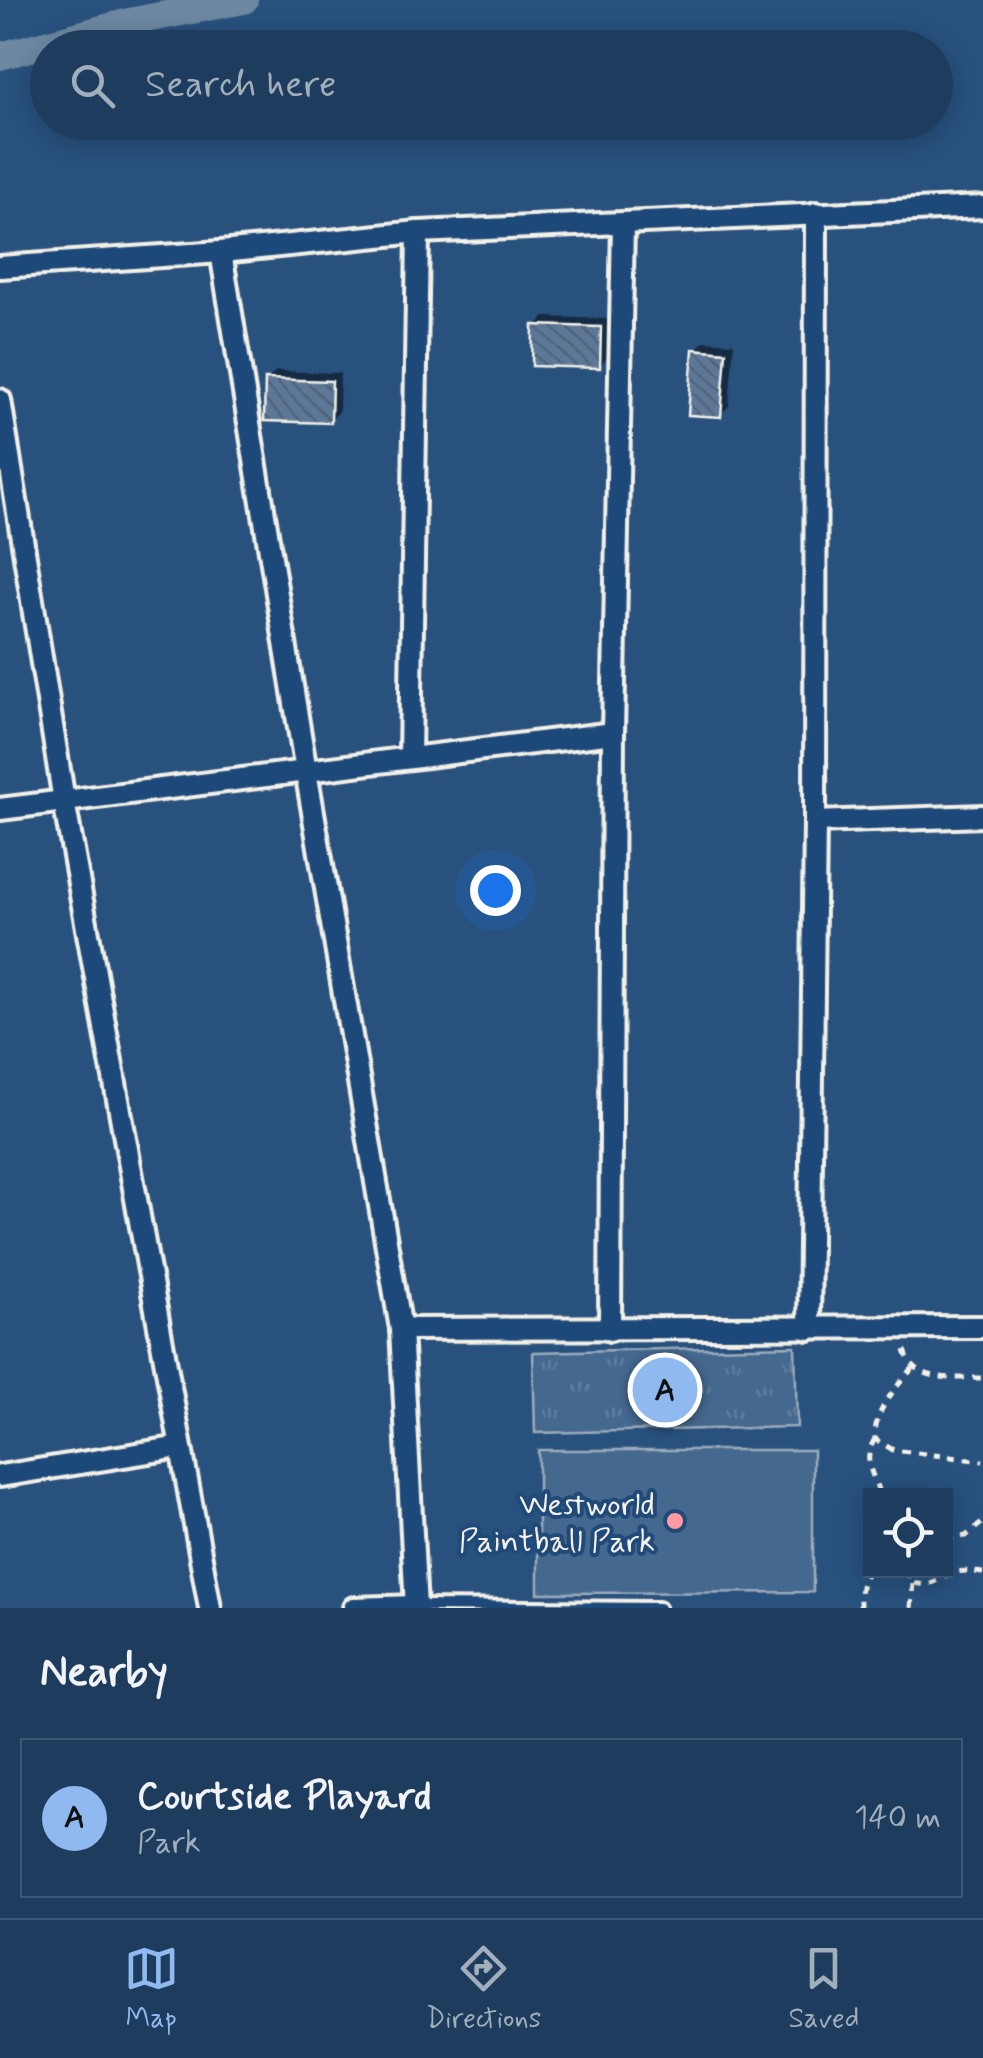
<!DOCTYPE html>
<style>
:root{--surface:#1e3d5e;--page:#2b4867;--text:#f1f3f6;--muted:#a1aebc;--line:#3c5673;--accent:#90b9f0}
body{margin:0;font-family:Mynerve,sans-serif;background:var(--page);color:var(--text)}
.controls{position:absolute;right:30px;bottom:30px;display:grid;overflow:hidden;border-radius:0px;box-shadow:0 5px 25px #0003}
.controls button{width:90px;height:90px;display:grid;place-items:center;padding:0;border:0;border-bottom:2px solid var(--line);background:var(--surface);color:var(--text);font:50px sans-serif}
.you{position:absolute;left:495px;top:890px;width:35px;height:35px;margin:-25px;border:8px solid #fff;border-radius:50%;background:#1a73e8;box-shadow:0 0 0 15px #1a73e833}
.badge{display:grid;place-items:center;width:65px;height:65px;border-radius:50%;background:var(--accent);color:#111;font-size:32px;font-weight:700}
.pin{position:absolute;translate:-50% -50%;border:5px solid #fff;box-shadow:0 2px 10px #0006}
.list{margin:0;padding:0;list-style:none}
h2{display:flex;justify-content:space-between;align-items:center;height:130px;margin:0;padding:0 40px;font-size:42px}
h2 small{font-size:32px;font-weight:400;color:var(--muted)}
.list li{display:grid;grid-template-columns:65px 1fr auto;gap:30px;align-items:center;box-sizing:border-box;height:160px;margin:0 20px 20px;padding:0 20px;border:2px solid var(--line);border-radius:0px}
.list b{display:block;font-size:38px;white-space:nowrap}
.list p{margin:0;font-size:32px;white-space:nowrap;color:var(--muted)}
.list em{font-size:32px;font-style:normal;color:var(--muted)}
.icon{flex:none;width:55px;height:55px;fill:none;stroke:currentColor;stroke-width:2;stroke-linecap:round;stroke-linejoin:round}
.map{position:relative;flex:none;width:983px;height:1608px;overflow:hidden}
.search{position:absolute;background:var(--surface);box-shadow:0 5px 25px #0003;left:30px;right:30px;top:30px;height:110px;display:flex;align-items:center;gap:25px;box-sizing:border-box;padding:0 35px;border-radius:55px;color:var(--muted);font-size:38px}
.sheet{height:310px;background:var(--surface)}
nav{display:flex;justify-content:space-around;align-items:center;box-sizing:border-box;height:140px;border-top:2px solid var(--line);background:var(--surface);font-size:28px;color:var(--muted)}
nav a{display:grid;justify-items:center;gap:5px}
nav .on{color:var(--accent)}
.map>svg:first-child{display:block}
.grass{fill:#45688e;stroke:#9cacbb;stroke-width:2.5}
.park{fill:url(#park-tufts);stroke:#9cacbb;stroke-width:2.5}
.shadow{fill:#0007}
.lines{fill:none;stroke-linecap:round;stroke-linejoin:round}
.canal{stroke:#6e88a2;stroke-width:28}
.building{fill:url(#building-back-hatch);stroke:#f4f1e8;stroke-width:2.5}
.service-casing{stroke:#f4f1e8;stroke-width:18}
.minor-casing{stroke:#f4f1e8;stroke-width:28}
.path{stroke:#f4f1e8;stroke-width:5;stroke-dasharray:8 8;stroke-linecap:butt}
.service{stroke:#1f4a7a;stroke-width:10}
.minor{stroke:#1f4a7a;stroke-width:20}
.poi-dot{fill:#ff9aa2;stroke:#1f4a7a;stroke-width:4}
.labels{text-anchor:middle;stroke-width:8;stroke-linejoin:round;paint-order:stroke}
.poi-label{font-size:32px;fill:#f4f1e8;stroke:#1f4a7a;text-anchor:end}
</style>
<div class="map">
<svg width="983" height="1608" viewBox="0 0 983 1608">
<defs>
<pattern id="park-tufts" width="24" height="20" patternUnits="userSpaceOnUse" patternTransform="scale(2.5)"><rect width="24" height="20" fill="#45688e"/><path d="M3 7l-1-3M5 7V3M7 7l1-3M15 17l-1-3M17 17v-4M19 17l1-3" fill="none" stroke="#607e9e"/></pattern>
<pattern id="building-back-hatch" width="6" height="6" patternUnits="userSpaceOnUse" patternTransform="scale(2.5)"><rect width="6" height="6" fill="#5b7899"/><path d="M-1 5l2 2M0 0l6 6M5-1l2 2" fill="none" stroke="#536274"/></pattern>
</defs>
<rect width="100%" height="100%" fill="#28517e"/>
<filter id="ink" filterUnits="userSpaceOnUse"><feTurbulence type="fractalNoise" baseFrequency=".01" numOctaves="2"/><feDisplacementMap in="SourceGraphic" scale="20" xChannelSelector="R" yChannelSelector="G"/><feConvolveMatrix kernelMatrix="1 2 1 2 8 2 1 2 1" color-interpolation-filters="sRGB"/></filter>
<g filter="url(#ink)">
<!-- grass -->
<path class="grass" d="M538,1450H813V1592L538,1593Z"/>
<!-- park -->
<path class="park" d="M795,1346L797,1427L535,1433L533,1352Z"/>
<!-- shadow -->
<g class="shadow">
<path d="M545,317L609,319L608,357L599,366L536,326Z"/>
<path d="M704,341L734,343L729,406L720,415L695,350Z"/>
<path d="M276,371L340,373L339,412L330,421L267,380Z"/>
</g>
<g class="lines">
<!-- canal -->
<path class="canal" d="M0,56L129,22L244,0"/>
</g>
<!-- building -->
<g class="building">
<path d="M459,122H534L533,131L459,128Z"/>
<path d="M533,325L601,327L600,368L532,366Z"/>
<path d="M693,349L726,352L721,417L688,415Z"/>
<path d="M265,379L332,381L331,423L264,421Z"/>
</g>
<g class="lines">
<!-- service casing -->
<g class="service-casing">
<path id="service" d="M416,1606L659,1608"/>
</g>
<!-- minor casing -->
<g class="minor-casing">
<g id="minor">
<path d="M983,207L418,232L221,252L306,771L401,1329L983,1327"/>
<path d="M0,267L221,252"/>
<path d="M0,400L64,801L210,1608"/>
<path d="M410,758L418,232"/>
<path d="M0,809L613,733"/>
<path d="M815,822L983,816"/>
<path d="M401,1329L416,1608"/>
<path d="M809,1329L815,822L816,213"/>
<path d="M610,1330L613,733L623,224"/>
<path d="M0,1476L180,1447"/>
<path d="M354,1608L416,1606"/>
</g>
</g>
<!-- path -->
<g class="path">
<path d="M905,1350C914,1384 954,1377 983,1378"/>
<path d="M913,1368C896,1387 873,1412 875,1439L893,1450L983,1461"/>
<path d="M875,1439C861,1460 874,1474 880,1496"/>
<path d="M946,1538L966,1536L983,1522"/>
<path d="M909,1570L908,1579C930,1593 936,1576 957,1572C965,1570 974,1572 983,1573"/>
<path d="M860,1608C860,1592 859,1581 870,1569"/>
<path d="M911,1608L913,1583"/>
</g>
<!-- service -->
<use href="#service" class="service"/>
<!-- minor -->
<use href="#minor" class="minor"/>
</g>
</g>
<!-- markers -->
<circle class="poi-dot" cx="675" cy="1521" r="10"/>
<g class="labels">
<!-- poi labels -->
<g class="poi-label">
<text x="655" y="1514">Westworld<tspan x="655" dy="37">Paintball Park</tspan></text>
</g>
</g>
</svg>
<div class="controls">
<button><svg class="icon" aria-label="locate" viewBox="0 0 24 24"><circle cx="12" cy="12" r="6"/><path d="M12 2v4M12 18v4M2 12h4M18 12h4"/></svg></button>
</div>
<div class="you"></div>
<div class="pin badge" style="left:665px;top:1390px">A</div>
<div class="search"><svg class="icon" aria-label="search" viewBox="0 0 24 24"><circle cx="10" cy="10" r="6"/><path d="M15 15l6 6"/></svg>Search here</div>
</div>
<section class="sheet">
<h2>Nearby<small></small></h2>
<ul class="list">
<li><span class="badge">A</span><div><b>Courtside Playard</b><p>Park</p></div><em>140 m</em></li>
</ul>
</section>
<nav>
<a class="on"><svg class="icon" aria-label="map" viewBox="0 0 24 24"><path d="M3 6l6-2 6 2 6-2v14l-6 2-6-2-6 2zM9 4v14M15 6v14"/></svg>Map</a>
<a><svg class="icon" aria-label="directions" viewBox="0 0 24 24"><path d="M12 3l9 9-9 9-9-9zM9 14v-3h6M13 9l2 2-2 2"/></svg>Directions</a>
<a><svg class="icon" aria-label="saved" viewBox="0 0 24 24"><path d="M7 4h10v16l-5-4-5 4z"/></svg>Saved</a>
</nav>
